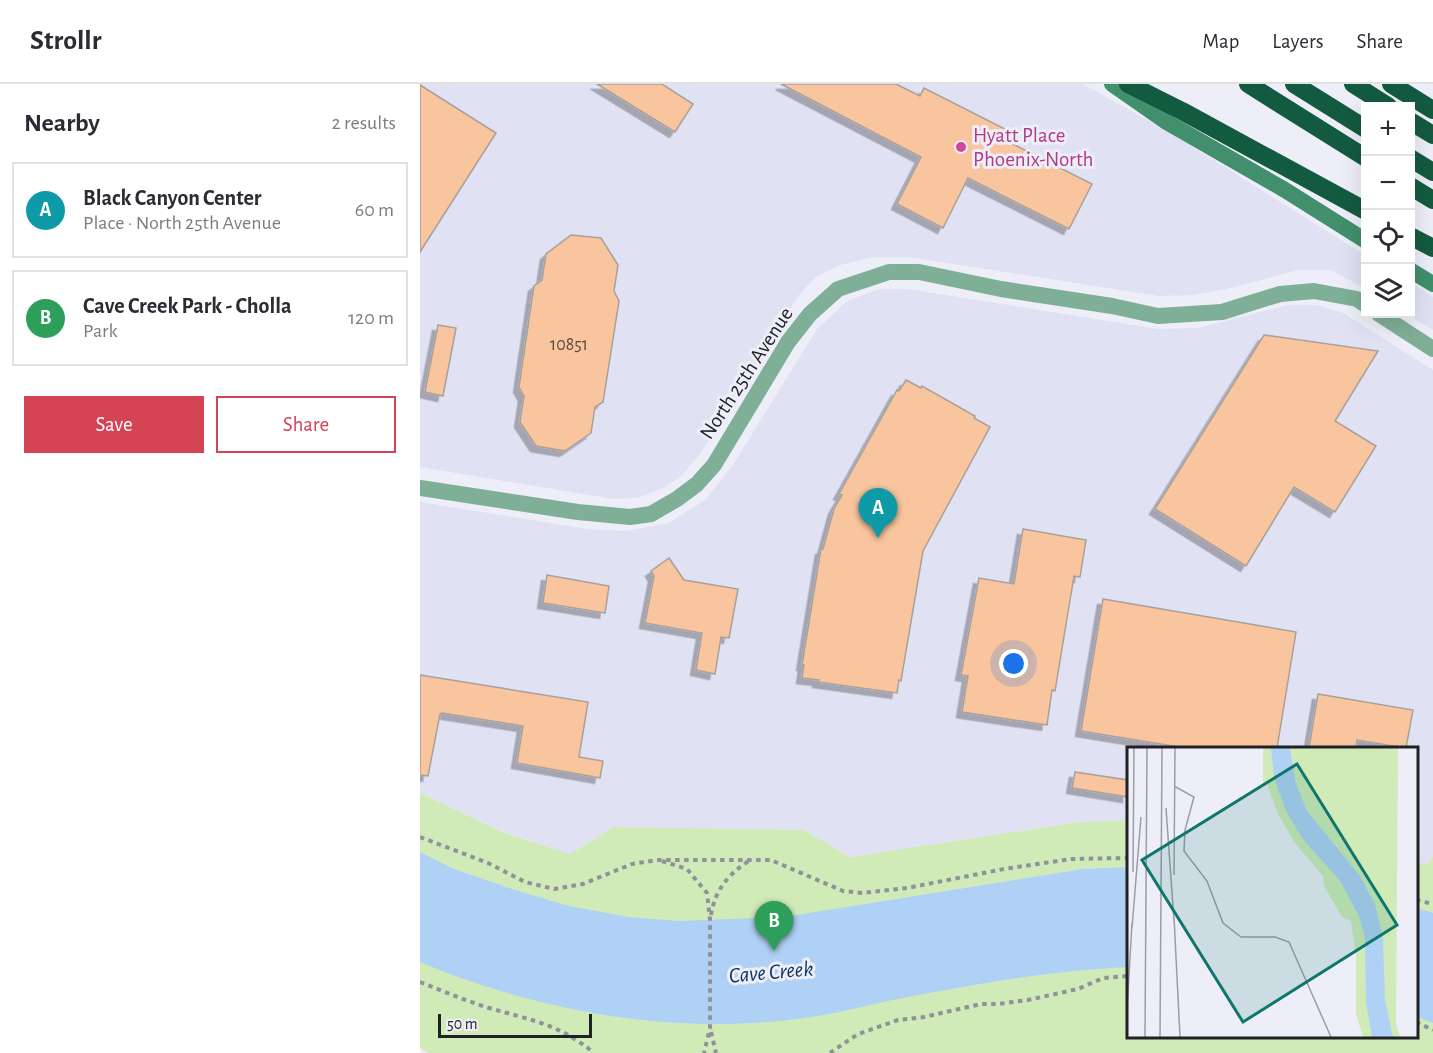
<!DOCTYPE html>
<meta charset="utf-8">
<style>
:root{--surface:#fff;--page:#f7f7f7;--text:#2b2b33;--muted:#7c7c81;--line:#e1e1e2;--accent:#d44455}
body{margin:0;font-family:"Alegreya Sans",sans-serif;background:var(--page);color:var(--text)}
.controls{position:absolute;right:18px;top:18px;display:grid;overflow:hidden;border-radius:0px;box-shadow:0 6px 24px #0002}
.controls button{width:54px;height:54px;display:grid;place-items:center;padding:0;border:0;border-bottom:2px solid var(--line);background:var(--surface);color:var(--text);font:30px sans-serif}
.scale{position:absolute;left:18px;bottom:15px;width:154px;box-sizing:border-box;padding-left:6px;border:3px solid #212125;border-top:0;font-size:16px;line-height:21px;white-space:nowrap;color:#212125;-webkit-text-stroke:4px #eeeef8;paint-order:stroke}
.you{position:absolute;left:594px;top:580px;width:21px;height:21px;margin:-15px;border:4px solid #fff;border-radius:50%;background:#1a73e8;box-shadow:0 0 0 9px #1a73e833}
.badge{display:grid;place-items:center;width:39px;height:39px;border-radius:50%;background:var(--accent);color:#fff;font-size:20px;font-weight:700}
.pin{position:absolute;translate:-50% -50px;filter:drop-shadow(0 2px 3px #0008)}
.pin::after{content:'';position:absolute;top:32px;width:21px;height:18px;background:inherit;clip-path:polygon(0 0,100% 0,50% 100%)}
.list{margin:0;padding:0;list-style:none}
h2{display:flex;justify-content:space-between;align-items:center;height:78px;margin:0;padding:0 24px;font-size:26px}
h2 small{font-size:20px;font-weight:400;color:var(--muted)}
.list li{display:grid;grid-template-columns:39px 1fr auto;gap:18px;align-items:center;box-sizing:border-box;height:96px;margin:0 12px 12px;padding:0 12px;border:2px solid var(--line);border-radius:0px}
.list b{display:block;font-size:22px;white-space:nowrap}
.list p{margin:0;font-size:20px;white-space:nowrap;color:var(--muted)}
.list em{font-size:20px;font-style:normal;color:var(--muted)}
.actions{display:flex;gap:12px;padding:18px 24px}
.actions a{flex:1;padding:14px 0;border:2px solid var(--accent);border-radius:0px;text-align:center;font-size:21px;color:var(--accent)}
.actions .main{background:var(--accent);color:#fff}
.icon{flex:none;width:33px;height:33px;fill:none;stroke:currentColor;stroke-width:2;stroke-linecap:round;stroke-linejoin:round}
.map{position:relative;flex:none;width:1013px;height:969px;overflow:hidden}
header{display:flex;align-items:center;gap:36px;box-sizing:border-box;height:84px;padding:0 30px;background:var(--surface);border-bottom:2px solid var(--line)}
header strong{font-size:28px}
nav{display:flex;gap:33px;margin-inline-start:auto;font-size:21px}
main{display:flex}
aside{flex:1;background:var(--surface)}
.map>svg:first-child{display:block}
.built{fill:#e0e1f2}
.green{fill:#d1ebb8}
.water{fill:#b0d1f6}
.building{fill:#f9c59e;stroke:#a9a09a;stroke-width:1.5;filter:url(#shadow)}
.lines{fill:none;stroke-linecap:round;stroke-linejoin:round}
.path{stroke:#919199;stroke-width:4;stroke-dasharray:4.5 4.5;stroke-linecap:butt}
.tertiary{stroke:#7faf97;stroke-width:16}
.secondary{stroke:#418f6d;stroke-width:16}
.motorway{stroke:#135b40;stroke-width:18}
.hotel-dot{fill:#d1479c;stroke:#eeeef8;stroke-width:2}
.labels{text-anchor:middle;stroke-width:6;stroke-linejoin:round;paint-order:stroke}
.number-label{font-size:18px;fill:#574a43}
.hotel-label{font-size:21px;fill:#b23c85;stroke:#eeeef8;text-anchor:start}
.street-label{font-size:21px;fill:#212125;stroke:#eeeef8}
.water-label{font-size:22px;font-style:italic;fill:#0b3761;stroke:#eeeef8}
.inset-road{fill:none;stroke:#9c9ca4;stroke-width:1.5}
.view{fill:#0f766e;fill-opacity:0.15;stroke:#0f766e;stroke-width:3}
.inset-edge{fill:none;stroke:#212125;stroke-width:3}
</style>
<header>
<strong>Strollr</strong>
<nav><a>Map</a><a>Layers</a><a>Share</a></nav>
</header>
<main>
<aside>
<h2>Nearby<small>2 results</small></h2>
<ul class="list">
<li><span class="badge" style="background:#0f9aa8">A</span><div><b>Black Canyon Center</b><p>Place · North 25th Avenue</p></div><em>60 m</em></li>
<li><span class="badge" style="background:#2e9e5b">B</span><div><b>Cave Creek Park - Cholla</b><p>Park</p></div><em>120 m</em></li>
</ul>
<div class="actions"><a class="main">Save</a><a>Share</a></div>
</aside>
<div class="map">
<svg width="1013" height="969" viewBox="0 0 1013 969">
<defs>
<filter id="shadow"><feDropShadow dx="-5.5" dy="5.5" stdDeviation="0" flood-color="#0004"/></filter>
</defs>
<rect width="100%" height="100%" fill="#eeeef8"/>
<!-- built -->
<g class="built">
<path d="M0,0H663L749,48L945,171V204L910,186H878L815,203L774,211L739,212L489,173H453L420,181L396,193L378,212L280,370L261,392L243,404L217,414L193,415L0,383Z"/>
<path d="M991,199L1013,213V246L986,230H990Z"/>
<path d="M459,205H488L738,245L778,244L868,221H897L923,229L1013,286V772L1007,782L997,778L996,664H708V736L659,738L430,773L384,746L193,743L150,770L84,748L0,709V418L167,445L206,447L249,439L285,416L311,384L397,245L427,217Z"/>
</g>
<!-- green -->
<path class="green" d="M0,709L83,748L150,770L193,743L384,746L430,773L659,738L708,736V952H996L997,778L1007,781L1013,772V969H8L0,964Z"/>
<!-- water -->
<g class="water">
<path d="M0,768L34,785L95,806L149,822L209,833L259,837L364,833L663,785L708,783V883C636,886 564,899 493,912C459,918 425,928 391,933C260,953 121,929 0,878Z"/>
<path d="M997,824L1013,829V939L997,933Z"/>
</g>
<!-- building -->
<g class="building">
<path d="M177,0H242L273,20L255,48Z"/>
<path d="M361,0H476L500,12L504,4L585,45L581,54L672,100L649,145L548,94L523,144L477,120L501,73Z"/>
<path d="M0,1L76,49L0,168Z"/>
<path d="M151,151L181,154L198,181L194,207L199,217L183,318L175,323L171,349L145,367L116,362L100,338L104,312L99,303L114,202L122,196L126,170Z"/>
<path d="M18,241L36,244L23,312L5,308Z"/>
<path d="M844,251L958,267L915,337L956,362L915,428L874,403L826,482L735,425Z"/>
<path d="M486,296L501,304L502,302L555,332L554,334L570,343L503,467L481,597L479,596L477,609L398,598L399,596L382,594L384,581H382L401,465H403L414,425L422,411L419,410L477,306L479,307Z"/>
<path d="M603,445L666,456L660,493L654,492L635,607L632,606L627,641L542,628L548,592L541,591L559,494L594,500Z"/>
<path d="M249,474L264,496L318,505L309,554L301,553L295,590L276,586L282,549L225,539L234,492L231,487Z"/>
<path d="M127,491L189,502L185,529L123,519Z"/>
<path d="M683,515L876,548L857,664H765L661,647Z"/>
<path d="M0,591L168,618L159,673L183,677L180,694L97,679L103,642L22,629L20,630L8,692L0,691Z"/>
<path d="M898,610L993,626L986,664L937,656L936,664H889Z"/>
<path d="M655,688L708,696V713L652,704Z"/>
</g>
<g class="lines">
<!-- path -->
<g class="path">
<path d="M0,753L68,779L105,798L134,805L163,800L212,780L237,776H351L423,807L443,809L487,804L584,785L651,775L708,774"/>
<path d="M242,777L267,785L287,809L290,835V944L284,969"/>
<path d="M996,816L1013,820"/>
<path d="M291,831C295,805 309,790 330,776"/>
<path d="M0,898C23,907 46,917 69,924C111,936 139,940 174,969"/>
<path d="M996,938L1013,946"/>
<path d="M291,948L296,969"/>
<path d="M410,969L438,950L478,936L504,933L561,920H578L608,916L658,905L683,894L708,892"/>
</g>
<!-- tertiary -->
<g class="tertiary">
<path d="M959,230L1013,265"/>
<path d="M0,404L158,428L210,433L231,430L257,415L277,400L294,381L368,258L390,230L418,205L469,188H499L581,205L692,222L738,232L802,228L860,210L894,207L937,215L946,221"/>
</g>
<!-- secondary -->
<g class="secondary">
<path d="M692,0L745,37L865,106L946,157"/>
<path d="M990,186L1013,200"/>
</g>
<!-- motorway -->
<g class="motorway">
<path d="M708,0L762,27L946,127"/>
<path d="M828,0L946,74"/>
<path d="M874,0L946,45"/>
<path d="M933,0L968,22"/>
<path d="M971,0L1013,26"/>
<path d="M990,37L1013,51"/>
<path d="M990,74L1013,88"/>
<path d="M990,102L1013,116"/>
<path d="M990,152L1013,164"/>
</g>
</g>
<!-- markers -->
<circle class="hotel-dot" cx="541" cy="63" r="6"/>
<g class="labels">
<!-- number labels -->
<g class="number-label">
<text x="149" y="266">10851</text>
</g>
<!-- hotel labels -->
<g class="hotel-label">
<text x="553" y="58">Hyatt Place<tspan x="553" dy="24">Phoenix-North</tspan></text>
</g>
<!-- street labels -->
<g class="street-label">
<text transform="translate(326 289) rotate(-57)" y="7">North 25th Avenue</text>
</g>
<!-- water labels -->
<g class="water-label">
<text transform="translate(351 887) rotate(-5)" y="8">Cave Creek</text>
</g>
</g>
<!-- overview -->
<g transform="translate(707 663)">
<rect width="291" height="291" fill="#eeeef8"/>
<path d="M136,1H271L269,276L273,290H236L229,267V209L224,174L215,170L197,139L196,129L168,96L151,67L140,37H136Z" fill="#d1ebb8"/>
<path d="M144,1H163L169,37L180,64L233,129L248,157L256,191L258,253L266,290H245L239,255L238,191L232,169L213,134L175,91L159,64L147,31Z" fill="#b0d1f6"/>
<path class="inset-road" d="M47,39L67,50L58,83L57,104L80,134L96,176L114,190H148L162,195L204,290M39,61L47,174M6,125L7,1M47,128L48,1M47,170L53,290M5,181L14,70M0,262L5,176M18,290L20,1M33,290L35,1"/>
<path class="view" d="M170,17L270,178L116,275L15,113Z"/>
<rect width="291" height="291" class="inset-edge"/>
</g>
</svg>
<div class="controls">
<button>+</button>
<button>−</button>
<button><svg class="icon" aria-label="locate" viewBox="0 0 24 24"><circle cx="12" cy="12" r="6"/><path d="M12 2v4M12 18v4M2 12h4M18 12h4"/></svg></button>
<button><svg class="icon" aria-label="layers" viewBox="0 0 24 24"><path d="M12 4l9 5-9 5-9-5zM3 14l9 5 9-5"/></svg></button>
</div>
<div class="scale">50 m</div>
<div class="you"></div>
<div class="pin badge" style="left:458px;top:454px;background:#0f9aa8">A</div>
<div class="pin badge" style="left:354px;top:867px;background:#2e9e5b">B</div>
</div>
</main>
